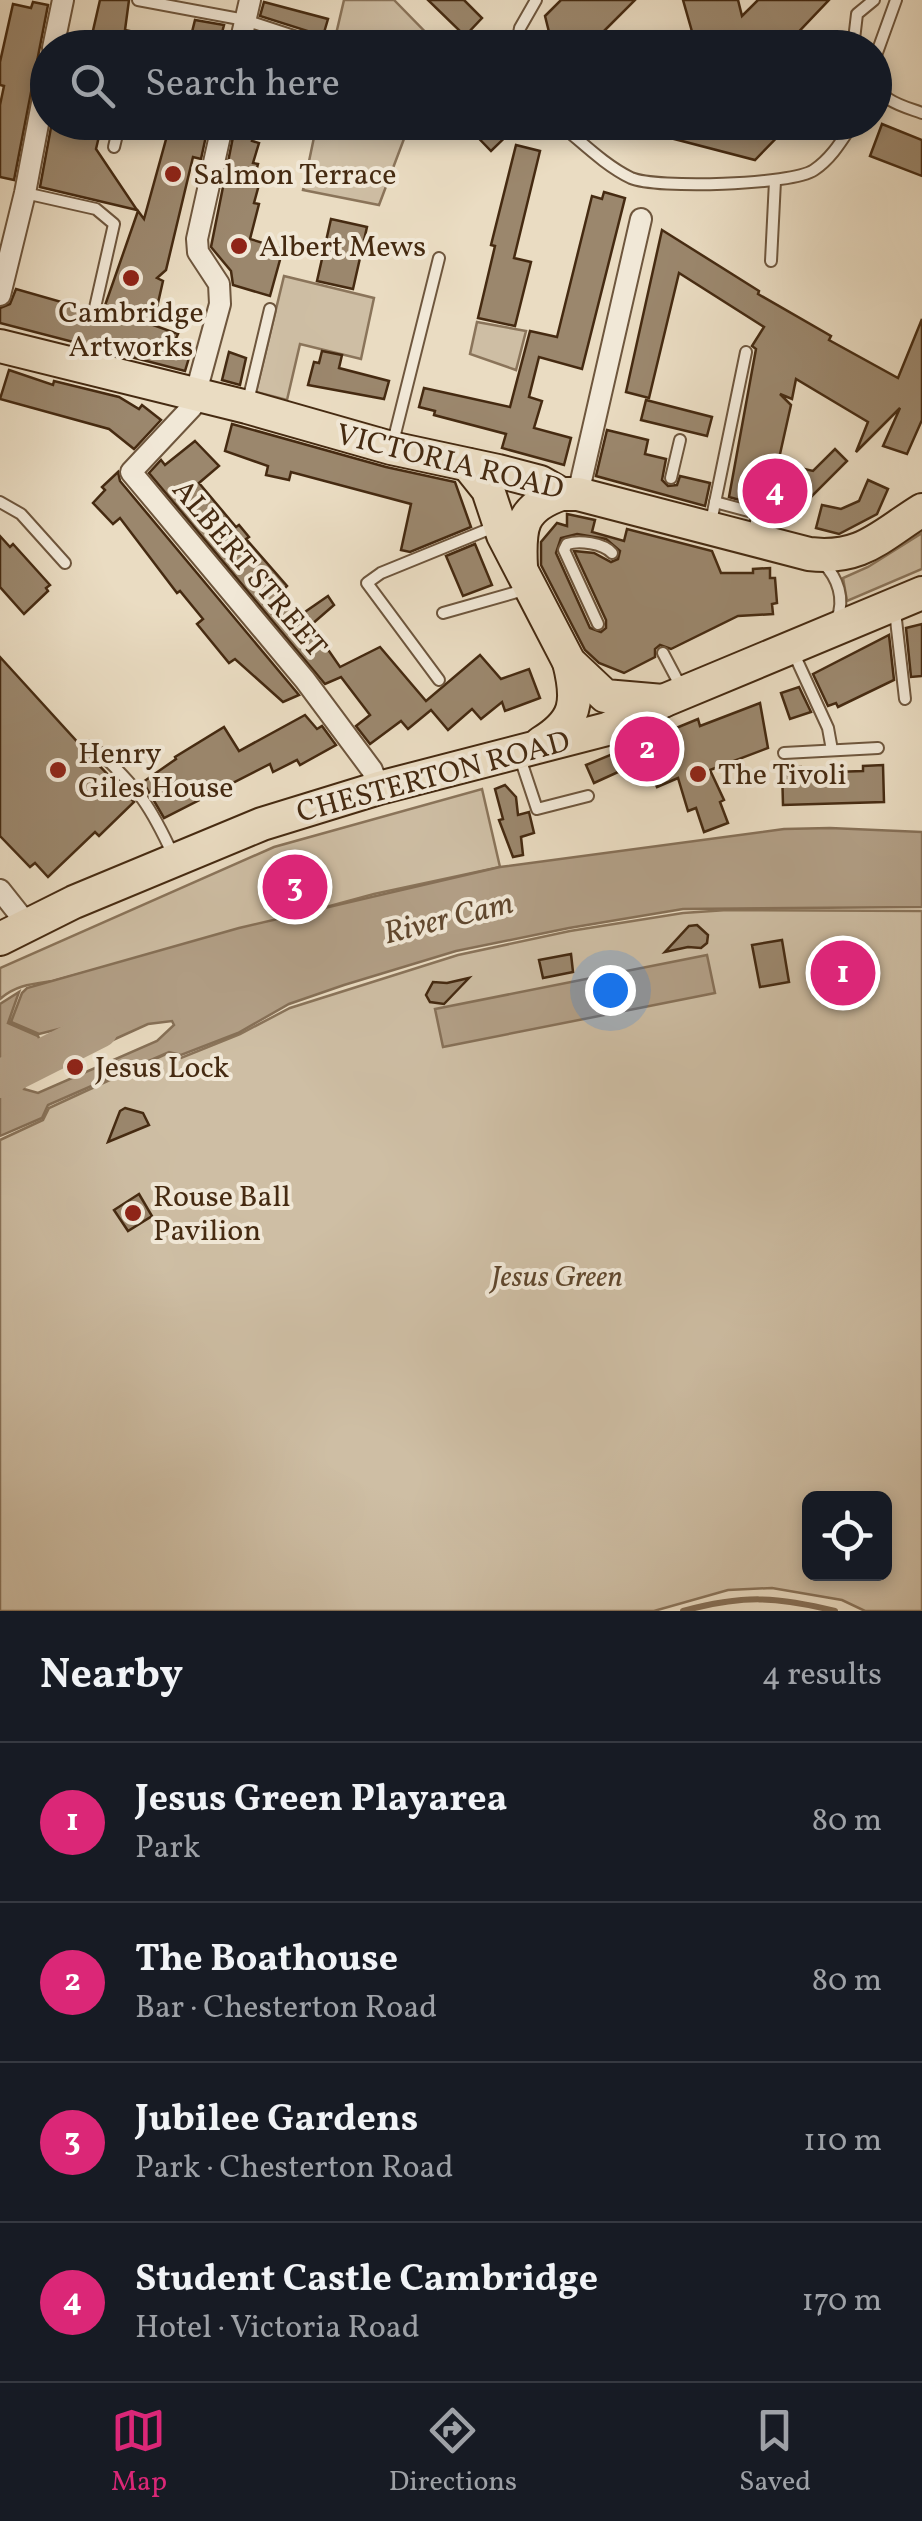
<!DOCTYPE html>
<meta charset="utf-8">
<style>
:root{--surface:#171b24;--page:#20242c;--text:#f1f3f6;--muted:#9ea1a6;--line:#363941;--accent:#db2777}
body{margin:0;font-family:Vollkorn,serif;background:var(--page);color:var(--text)}
.controls{position:absolute;right:30px;bottom:30px;display:grid;overflow:hidden;border-radius:15px;box-shadow:0 5px 15px #0003}
.controls button{width:90px;height:90px;display:grid;place-items:center;padding:0;border:0;border-bottom:2px solid var(--line);background:var(--surface);color:var(--text);font:50px sans-serif}
.you{position:absolute;left:610px;top:990px;width:35px;height:35px;margin:-25px;border:8px solid #fff;border-radius:50%;background:#1a73e8;box-shadow:0 0 0 15px #1a73e833}
.badge{display:grid;place-items:center;width:65px;height:65px;border-radius:50%;background:var(--accent);color:#fff;font-size:32px;font-weight:700}
.pin{position:absolute;translate:-50% -50%;border:5px solid #fff;box-shadow:0 2px 10px #0006}
.list{margin:0;padding:0;list-style:none}
h2{display:flex;justify-content:space-between;align-items:center;height:130px;margin:0;padding:0 40px;font-size:42px}
h2 small{font-size:32px;font-weight:400;color:var(--muted)}
.list li{display:grid;grid-template-columns:65px 1fr auto;gap:30px;align-items:center;box-sizing:border-box;height:160px;padding:0 40px;border-top:2px solid var(--line)}
.list b{display:block;font-size:38px;white-space:nowrap}
.list p{margin:0;font-size:32px;white-space:nowrap;color:var(--muted)}
.list em{font-size:32px;font-style:normal;color:var(--muted)}
.icon{flex:none;width:55px;height:55px;fill:none;stroke:currentColor;stroke-width:2;stroke-linecap:round;stroke-linejoin:round}
.map{position:relative;flex:none;width:922px;height:1611px;overflow:hidden}
.search{position:absolute;background:var(--surface);box-shadow:0 5px 15px #0003;left:30px;right:30px;top:30px;height:110px;display:flex;align-items:center;gap:25px;box-sizing:border-box;padding:0 35px;border-radius:55px;color:var(--muted);font-size:38px}
.sheet{height:770px;background:var(--surface)}
nav{display:flex;justify-content:space-around;align-items:center;box-sizing:border-box;height:140px;border-top:2px solid var(--line);background:var(--surface);font-size:28px;color:var(--muted)}
nav a{display:grid;justify-items:center;gap:5px}
nav .on{color:var(--accent)}
.map>svg:first-child{display:block}
.green{fill:#cebea4;stroke:#8a745a;stroke-width:2.5;fill-rule:evenodd}
.water{fill:#b29f86;stroke:#867057;stroke-width:2.5}
.lines{fill:none;stroke-linecap:round;stroke-linejoin:round}
.stream{stroke:#867057;stroke-width:6}
.river{stroke:#b29f86;stroke-width:38}
.building{fill:#9b876d;stroke:#452a11;stroke-width:2.5;fill-rule:evenodd}
.service-casing{stroke:#6e563d;stroke-width:14}
.minor-casing{stroke:#6e563d;stroke-width:24}
.primary-casing{stroke:#452a11;stroke-width:36}
.service{stroke:#f1e8d7;stroke-width:10}
.minor{stroke:#f1e8d7;stroke-width:20}
.primary{stroke:#eadcc2;stroke-width:32}
.poi-dot{fill:#8f2418;stroke:#f1e8d7;stroke-width:4}
.labels{text-anchor:middle;stroke-width:8;stroke-linejoin:round;paint-order:stroke}
.poi-label{font-size:30px;fill:#452a11;stroke:#f1e8d7;text-anchor:start}
.street-label{font-size:30px;fill:#452a11;stroke:#f1e8d7}
.park-label{font-size:30px;font-style:italic;fill:#60482e;stroke:#f1e8d7}
.water-label{font-size:32px;font-style:italic;fill:#60472e;stroke:#f1e8d7}
</style>
<div class="map">
<svg width="922" height="1611" viewBox="0 0 922 1611">
<rect width="100%" height="100%" fill="#eadcc2"/>
<filter id="stains"><feTurbulence type="fractalNoise" baseFrequency=".002" numOctaves="4"/><feColorMatrix values="0 0 0 0 .2 0 0 0 0 .09 0 0 0 0 .02 0 0 0 .5 -.17"/></filter>
<radialGradient id="worn" r=".72"><stop offset=".6" stop-color="#630" stop-opacity="0"/><stop offset="1" stop-color="#630" stop-opacity=".3"/></radialGradient>
<!-- green -->
<g class="green">
<path d="M344,0H394L440,47H333Z"/>
<path d="M317,123H410L379,205L303,190Z"/>
<path d="M284,276L374,298L361,359L300,344L287,400L256,392Z"/>
<path d="M477,322L526,331L516,370L470,354Z"/>
<path d="M922,533V569L847,601L843,578L868,567Z"/>
<path d="M482,789L500,867L374,894L53,981C32,984 16,985 0,999V968L274,847Z"/>
<path d="M727,910L922,911V1611H865L842,1600L772,1588L728,1590L654,1611H0V1140L43,1120L49,1108L166,1054L181,1058L240,1034L290,1008L458,955L570,931L683,913ZM810,1498H884V1574H810Z"/>
</g>
<!-- water -->
<g class="water">
<path d="M830,828L922,832V907L683,909L569,928L456,951L344,985L289,1004L238,1033L181,1055L169,1052L48,1105L42,1118L0,1136V1004L19,992L8,1023L38,1036L53,1069L25,1082L24,1089L38,1093L157,1041L174,1025L172,1021L148,1024L60,1064L48,1040L63,1028L39,1034L11,1022L22,993L27,988L239,928L500,867L784,829Z"/>
<path d="M707,955L715,993L443,1047L435,1009Z"/>
</g>
<g class="lines">
<!-- stream -->
<path class="stream" d="M683,1611C742,1595 776,1596 835,1611"/>
<!-- river -->
<path class="river" d="M0,1079L99,1029"/>
</g>
<!-- building -->
<g class="building">
<path d="M100,0H129L125,30L134,32L130,48H89Z"/>
<path d="M428,0H464L482,18L465,36Z"/>
<path d="M561,0H635L603,32L607,48H553L545,16Z"/>
<path d="M683,0H738L742,16L758,0H829L786,45L742,32L726,48L695,42Z"/>
<path d="M33,2L48,5L14,180L0,177V105L4,86L0,85V62L13,4L31,8Z"/>
<path d="M264,2L328,19L323,36L260,16Z"/>
<path d="M195,20L224,25L218,48H188Z"/>
<path d="M52,122H90L88,130L100,132L96,149L137,210L40,187Z"/>
<path d="M178,122H209L201,159L193,157L166,270L157,278L163,281L153,325L178,334L173,345L191,351L185,371L0,323V308L10,304L16,289L86,309L91,320L101,317L138,211L144,219L170,125L176,126Z"/>
<path d="M236,122H257L252,141L259,143L253,163L258,164L254,179L260,181L254,203L259,204L250,239L283,249L270,296L233,285L231,271L211,247Z"/>
<path d="M463,122H521L491,151Z"/>
<path d="M633,122H792L755,160L632,128Z"/>
<path d="M882,124L922,140V176L870,156Z"/>
<path d="M516,145L540,151L514,258L531,262L515,326L478,318L495,246L491,245Z"/>
<path d="M604,192L625,198L582,369L539,357L529,397L542,401L534,428L571,438L564,465L502,448L506,434L434,415L435,411L419,407L424,388L510,407L530,331L557,337L592,196L602,199Z"/>
<path d="M331,219L367,227L353,289L317,281Z"/>
<path d="M662,230L759,291L758,294L831,336L829,340L898,378L922,319V420L907,454L883,446L900,408L856,452L868,422L796,379L792,399L780,394L791,405L778,463L813,471L835,449L847,461L797,511L784,509L783,512L729,497L756,349L752,346L764,327L679,273L649,398L626,392Z"/>
<path d="M322,351L342,355L339,368L389,381L384,399L308,385L314,362L319,363Z"/>
<path d="M229,352L246,358L240,385L222,380Z"/>
<path d="M9,370L53,385L54,381L119,397L139,409L142,405L161,420L134,449L109,429L0,399Z"/>
<path d="M646,400L712,417L707,436L641,420Z"/>
<path d="M232,424L386,467L455,482L471,527L410,552L401,550L411,504L291,472L289,480L266,475L268,466L225,451Z"/>
<path d="M607,430L648,440L645,454L666,459L662,480L668,486L677,485L680,476L710,483L705,506L596,476Z"/>
<path d="M195,441L219,466L199,483L236,527L239,525L249,537L246,539L287,586L282,591L299,616L328,596L334,605L311,625L340,667L380,647L426,701L480,655L501,679L529,669L540,698L505,711L502,702L481,719L472,709L448,730L431,710L408,729L401,721L370,744L356,726L370,715L341,677L325,684L149,473L161,460L165,465Z"/>
<path d="M118,472L120,481L299,695L283,702L235,659L229,663L197,624L203,619L180,591L177,593L120,518L113,524L93,503L105,490L102,487Z"/>
<path d="M868,480L888,489L877,514L839,534L816,528L822,505L841,509L859,501Z"/>
<path d="M567,514L595,520L592,532L624,541L627,529L712,551L721,573H753V569L770,568V578H775L777,603L772,604L773,614L738,616L671,649L660,645L655,649V657L624,673L599,663L585,650L541,565V542L557,523L567,526ZM577,534L606,539L620,551L618,559L611,562L594,553L574,551L606,620V628L601,632L590,628L556,553L561,538Z"/>
<path d="M0,536L10,547L13,544L50,585L46,588L48,591L24,614L0,587Z"/>
<path d="M475,544L492,585L463,596L446,556Z"/>
<path d="M922,624V676L911,677L906,628Z"/>
<path d="M889,635L894,680L838,707L836,703L828,706L813,674Z"/>
<path d="M0,657L83,748L89,741L93,746L92,758L134,802L99,836L95,832L48,877L35,863L30,867L0,836Z"/>
<path d="M799,687L811,712L790,719L781,693Z"/>
<path d="M760,703L768,748L710,770L724,800L720,802L728,823L704,832L696,808L688,811L678,778L657,787L650,771L634,778L629,767L594,783L586,765L698,719L700,726Z"/>
<path d="M305,715L317,729L322,726L336,745L300,765L297,760L273,772L270,764L164,818L143,782L176,759L175,757L224,727L239,751Z"/>
<path d="M883,765L884,802L783,805L782,768L801,767L802,773L863,771V766Z"/>
<path d="M505,785L516,797L518,815L529,812L534,833L521,837L523,855L513,857L499,820L503,819L495,789Z"/>
<path d="M697,925L708,935L707,943L701,948L688,947L665,952L689,926Z"/>
<path d="M782,940L789,982L760,987L752,945Z"/>
<path d="M571,954L573,972L543,978L539,960Z"/>
<path d="M469,978L444,1004L430,1002L426,995L433,982L447,983Z"/>
<path d="M125,1108L143,1113L149,1125L108,1142L120,1111Z"/>
<path d="M139,1194L152,1216L128,1231L114,1210Z"/>
</g>
<g class="lines">
<!-- service casing -->
<g class="service-casing">
<g id="service">
<path d="M138,0L245,20L321,45"/>
<path d="M516,48L520,28L536,0"/>
<path d="M853,48L857,14L874,0"/>
<path d="M874,61L896,0"/>
<path d="M874,77C878,101 903,106 922,113"/>
<path d="M557,122C581,141 604,165 631,178C656,189 792,185 814,170C832,158 842,140 854,122"/>
<path d="M114,147L120,122"/>
<path d="M25,193L96,209L114,224L94,312"/>
<path d="M771,261L775,181"/>
<path d="M248,401L270,309"/>
<path d="M393,442L439,258"/>
<path d="M671,478L680,440"/>
<path d="M0,502L21,514L65,563"/>
<path d="M715,502L756,513V534"/>
<path d="M711,522L746,352"/>
<path d="M823,563C838,578 845,599 837,619"/>
<path d="M895,611L905,699"/>
<path d="M443,613L524,590"/>
<path d="M598,624L564,550L567,544C579,540 603,543 612,553"/>
<path d="M663,653L681,687"/>
<path d="M794,654L828,728L832,750"/>
<path d="M439,680L367,583L381,573L494,527"/>
<path d="M99,752C138,788 151,807 173,855"/>
<path d="M784,753L878,748"/>
<path d="M519,755L537,809L588,796"/>
</g>
</g>
<!-- minor casing -->
<g class="minor-casing">
<g id="minor">
<path d="M53,48L63,0"/>
<path d="M239,48L250,0"/>
<path d="M223,122L197,239L198,252L219,284L220,304L192,407L131,472L305,680L372,770L379,788"/>
<path d="M0,295L25,193L48,71"/>
<path d="M578,494L641,219"/>
<path d="M0,890L27,924"/>
</g>
</g>
<!-- primary casing -->
<g class="primary-casing">
<g id="primary">
<path d="M0,346L247,407L391,448L498,471L540,482L561,494H578L809,554C862,560 880,536 922,510"/>
<path d="M468,465L488,490L503,535L569,662L605,696L663,701"/>
<path d="M521,567C519,528 520,508 561,494"/>
<path d="M541,743C577,721 579,702 569,662"/>
<path d="M0,939L74,902L262,824L379,788L607,729L663,701L922,593"/>
</g>
</g>
<!-- service -->
<use href="#service" class="service"/>
<!-- minor -->
<use href="#minor" class="minor"/>
<!-- primary -->
<use href="#primary" class="primary"/>
</g>
<!-- markers -->
<g class="poi-dot">
<circle cx="173" cy="174" r="10"/>
<circle cx="239" cy="246" r="10"/>
<circle cx="131" cy="278" r="10"/>
<circle cx="58" cy="770" r="10"/>
<circle cx="698" cy="774" r="10"/>
<circle cx="75" cy="1067" r="10"/>
<circle cx="133" cy="1213" r="10"/>
</g>
<g class="labels">
<!-- poi labels -->
<g class="poi-label">
<text x="193" y="184">Salmon Terrace</text>
<text x="259" y="256">Albert Mews</text>
<text x="131" y="322" text-anchor="middle">Cambridge<tspan x="131" dy="34">Artworks</tspan></text>
<text x="78" y="763">Henry<tspan x="78" dy="34">Giles House</tspan></text>
<text x="718" y="784">The Tivoli</text>
<text x="95" y="1077">Jesus Lock</text>
<text x="153" y="1206">Rouse Ball<tspan x="153" dy="34">Pavilion</tspan></text>
</g>
<!-- street labels -->
<g class="street-label">
<text transform="translate(450 461) rotate(14)" y="10">VICTORIA ROAD</text>
<text transform="translate(250 568) rotate(50)" y="10">ALBERT STREET</text>
<text transform="translate(433 776) rotate(-15)" y="10">CHESTERTON ROAD</text>
</g>
<!-- park labels -->
<g class="park-label">
<text x="557" y="1286">Jesus Green</text>
</g>
<!-- water labels -->
<g class="water-label">
<text transform="translate(448 917) rotate(-14)" y="11">River Cam</text>
</g>
</g>
<rect width="100%" height="100%" filter="url(#stains)"/>
<rect width="100%" height="100%" fill="url(#worn)"/>
</svg>
<div class="controls">
<button><svg class="icon" aria-label="locate" viewBox="0 0 24 24"><circle cx="12" cy="12" r="6"/><path d="M12 2v4M12 18v4M2 12h4M18 12h4"/></svg></button>
</div>
<div class="you"></div>
<div class="pin badge" style="left:843px;top:973px">1</div>
<div class="pin badge" style="left:647px;top:749px">2</div>
<div class="pin badge" style="left:295px;top:887px">3</div>
<div class="pin badge" style="left:775px;top:491px">4</div>
<div class="search"><svg class="icon" aria-label="search" viewBox="0 0 24 24"><circle cx="10" cy="10" r="6"/><path d="M15 15l6 6"/></svg>Search here</div>
</div>
<section class="sheet">
<h2>Nearby<small>4 results</small></h2>
<ul class="list">
<li><span class="badge">1</span><div><b>Jesus Green Playarea</b><p>Park</p></div><em>80 m</em></li>
<li><span class="badge">2</span><div><b>The Boathouse</b><p>Bar · Chesterton Road</p></div><em>80 m</em></li>
<li><span class="badge">3</span><div><b>Jubilee Gardens</b><p>Park · Chesterton Road</p></div><em>110 m</em></li>
<li><span class="badge">4</span><div><b>Student Castle Cambridge</b><p>Hotel · Victoria Road</p></div><em>170 m</em></li>
</ul>
</section>
<nav>
<a class="on"><svg class="icon" aria-label="map" viewBox="0 0 24 24"><path d="M3 6l6-2 6 2 6-2v14l-6 2-6-2-6 2zM9 4v14M15 6v14"/></svg>Map</a>
<a><svg class="icon" aria-label="directions" viewBox="0 0 24 24"><path d="M12 3l9 9-9 9-9-9zM9 14v-3h6M13 9l2 2-2 2"/></svg>Directions</a>
<a><svg class="icon" aria-label="saved" viewBox="0 0 24 24"><path d="M7 4h10v16l-5-4-5 4z"/></svg>Saved</a>
</nav>
